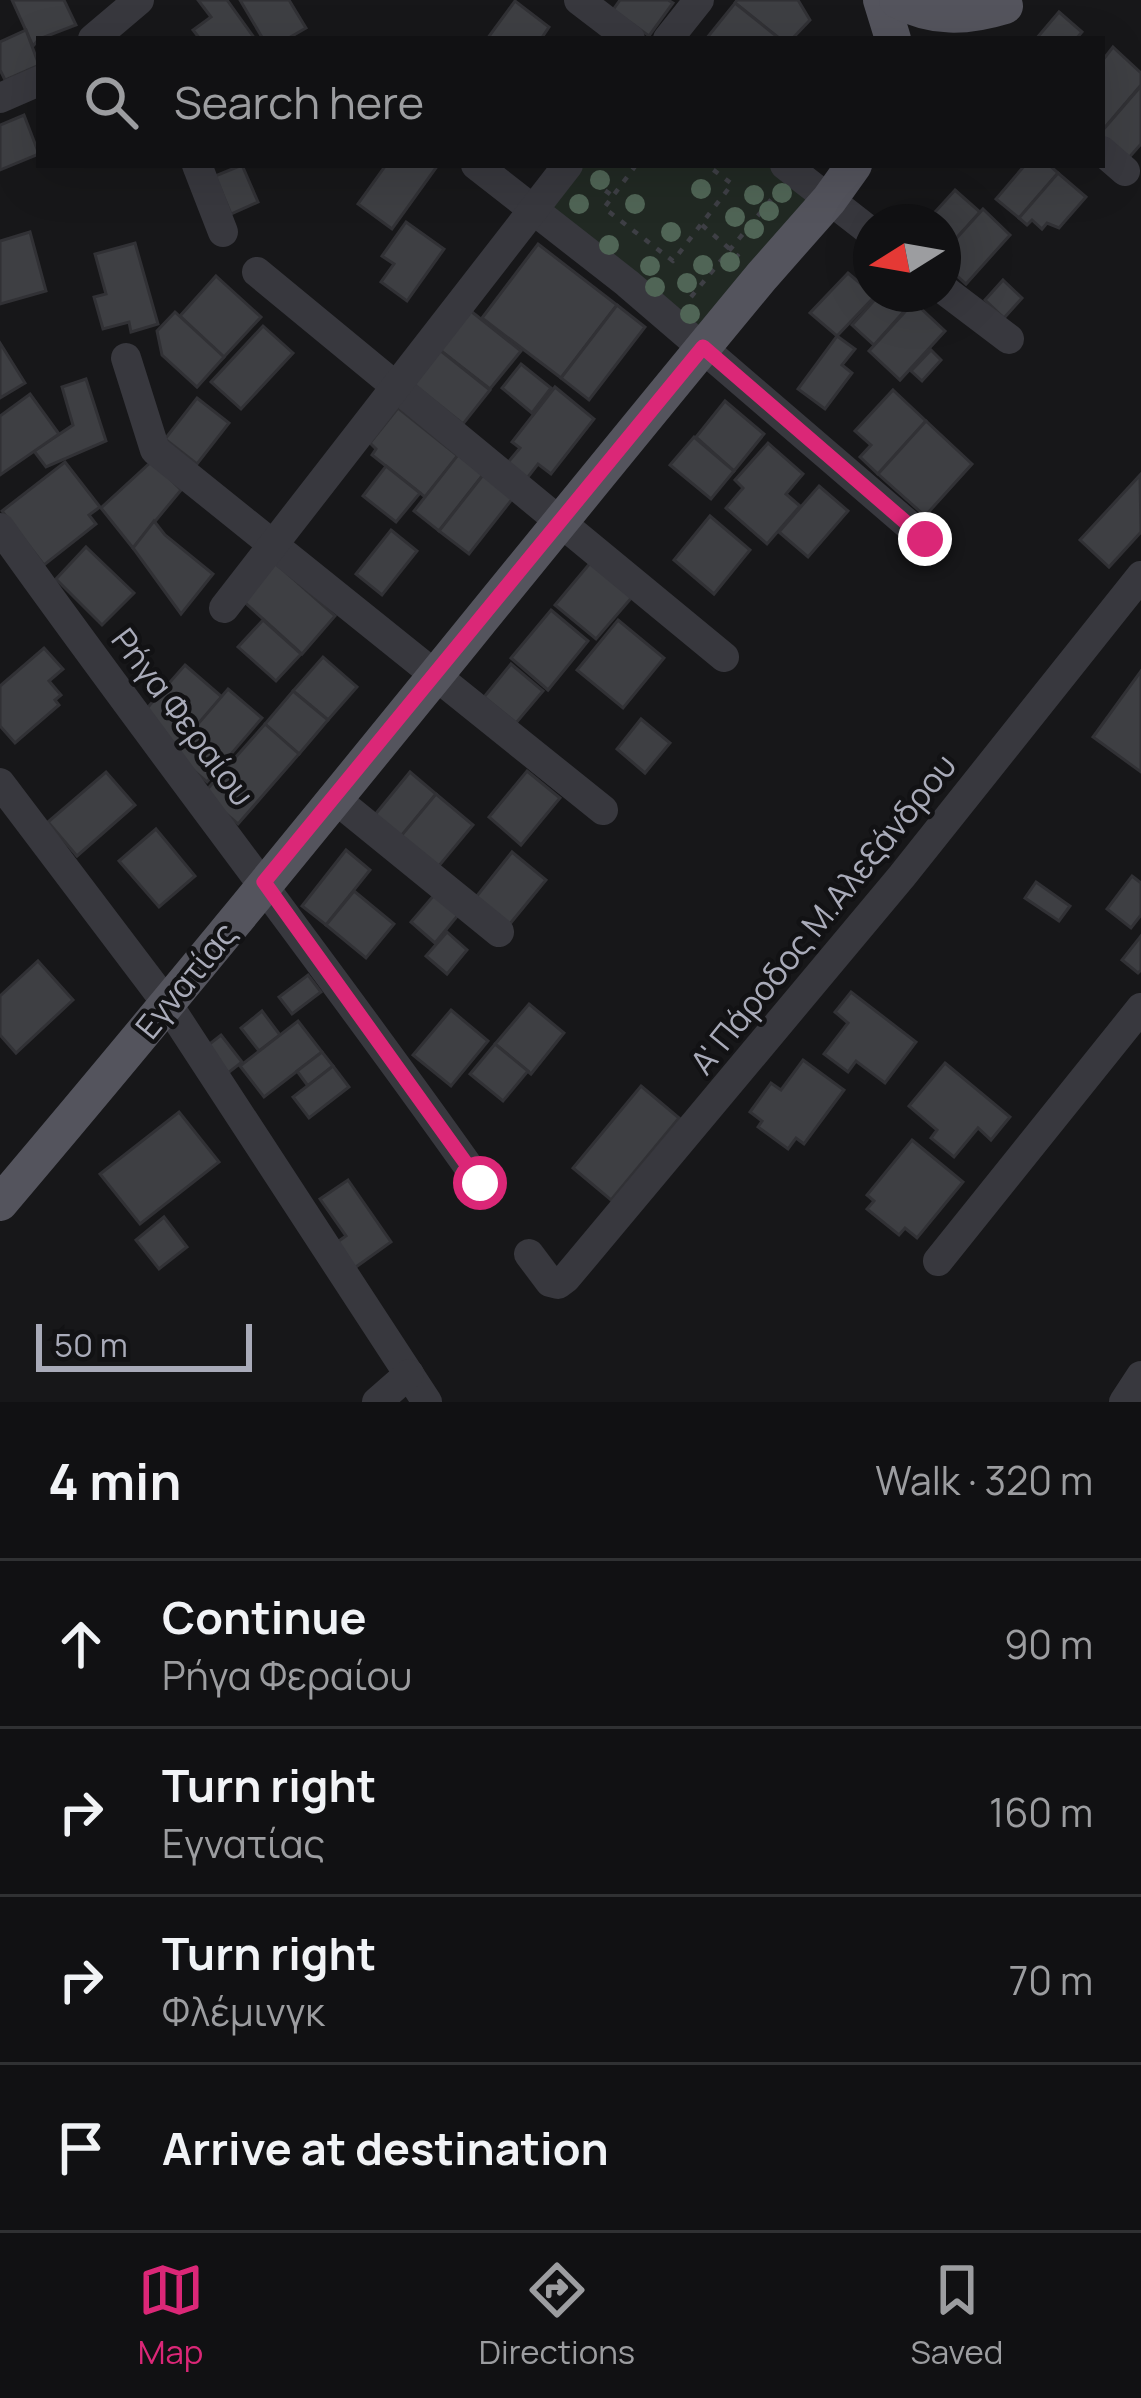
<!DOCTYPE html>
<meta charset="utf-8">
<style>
:root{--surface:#111113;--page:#1e1f21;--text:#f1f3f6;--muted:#9c9da0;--line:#303133;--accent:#db2777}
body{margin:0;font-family:Manrope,sans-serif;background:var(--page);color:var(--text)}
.compass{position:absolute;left:853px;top:204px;width:108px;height:108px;border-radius:50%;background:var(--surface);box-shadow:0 12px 48px #0002;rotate:259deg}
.scale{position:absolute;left:36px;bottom:30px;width:216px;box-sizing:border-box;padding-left:12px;border:6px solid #a9abb9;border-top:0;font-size:33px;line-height:42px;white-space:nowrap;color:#a9abb9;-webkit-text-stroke:9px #121214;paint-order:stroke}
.stop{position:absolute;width:36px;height:36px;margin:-27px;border:9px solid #db2777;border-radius:50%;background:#fff}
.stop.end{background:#db2777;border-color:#fff;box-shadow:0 3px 12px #0008}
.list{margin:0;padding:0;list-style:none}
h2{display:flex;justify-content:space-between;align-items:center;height:156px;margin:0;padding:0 48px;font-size:51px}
h2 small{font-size:39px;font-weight:400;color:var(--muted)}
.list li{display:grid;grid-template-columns:78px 1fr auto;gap:36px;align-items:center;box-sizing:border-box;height:168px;padding:0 48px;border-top:3px solid var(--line)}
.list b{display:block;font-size:45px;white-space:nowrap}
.list p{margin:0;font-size:39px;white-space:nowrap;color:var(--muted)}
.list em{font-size:39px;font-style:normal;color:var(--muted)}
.icon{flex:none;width:66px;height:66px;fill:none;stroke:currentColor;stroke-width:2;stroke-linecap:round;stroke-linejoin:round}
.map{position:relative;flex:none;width:1141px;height:1402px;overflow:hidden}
.search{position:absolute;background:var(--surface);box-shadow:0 12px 48px #0002;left:36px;right:36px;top:36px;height:132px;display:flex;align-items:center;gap:30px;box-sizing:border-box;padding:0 42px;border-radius:0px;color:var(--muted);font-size:45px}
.sheet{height:828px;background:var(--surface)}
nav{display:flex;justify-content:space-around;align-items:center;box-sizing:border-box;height:168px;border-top:3px solid var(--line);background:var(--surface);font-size:33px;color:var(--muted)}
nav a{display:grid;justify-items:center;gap:6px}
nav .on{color:var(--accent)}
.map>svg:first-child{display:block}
.green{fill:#212923}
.building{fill:#3e3f43;stroke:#313135;stroke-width:3}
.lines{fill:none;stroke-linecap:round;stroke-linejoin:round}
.path{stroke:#3e3f45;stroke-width:4.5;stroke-dasharray:6 9;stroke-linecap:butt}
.minor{stroke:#38383e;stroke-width:30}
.major{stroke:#54545d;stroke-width:36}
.tree{fill:#506556}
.route{stroke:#db2777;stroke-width:15}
.labels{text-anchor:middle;stroke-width:9;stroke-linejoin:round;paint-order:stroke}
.street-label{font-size:33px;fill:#a9abb9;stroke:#121214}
</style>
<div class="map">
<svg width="1141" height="1402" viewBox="0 0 1141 1402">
<rect width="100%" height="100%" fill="#171719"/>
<!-- green -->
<path class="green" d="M568,165H785L829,200L703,347L535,208Z"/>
<!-- building -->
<g class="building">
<path d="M12,0H64L76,25L39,39L33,46Z"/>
<path d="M198,0H227L255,39H200L193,30L211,17Z"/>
<path d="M240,0H289L306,28L287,39H263Z"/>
<path d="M620,0H668L673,3L649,36L613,10Z"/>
<path d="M737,0H798L810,20L792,39H780L735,3Z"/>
<path d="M515,1L549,27L541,39H487Z"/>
<path d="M735,3L780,39H706Z"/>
<path d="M1059,12L1082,32L1076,39H1036Z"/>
<path d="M26,30L39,65L5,80L0,70V42Z"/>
<path d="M1113,47L1141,73V85L1102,131V61Z"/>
<path d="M1141,86V144L1126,161L1102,140V131Z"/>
<path d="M24,115L39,154L0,170V125Z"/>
<path d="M242,165L258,202L231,214L215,176Z"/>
<path d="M386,165H438L392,229L358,204Z"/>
<path d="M1025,165H1049L1058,173L1019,218L996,199Z"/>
<path d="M1058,173L1086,197L1059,228L1047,223L1042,229L1032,220L1027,225L1019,218Z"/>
<path d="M955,190L980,212L943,253V222H926Z"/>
<path d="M983,209L1010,235L966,284L943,263V253Z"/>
<path d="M406,222L444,249L407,301L381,282L394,264L382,256Z"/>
<path d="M30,232L46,291L0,304V241Z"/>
<path d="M135,243L158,324L131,332L129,322L103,329L94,297L106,294L95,254Z"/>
<path d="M538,244L617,305L561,378L482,318Z"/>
<path d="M848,273L875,296L837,336L810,313Z"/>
<path d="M216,276L261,317L224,357L180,316Z"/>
<path d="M1003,280L1022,298L1004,318L985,300Z"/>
<path d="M880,294H892L907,308L874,345L852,325Z"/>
<path d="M914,302L945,331L900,380L869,351Z"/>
<path d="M617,305L645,327L589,400L561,378Z"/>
<path d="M467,308L521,351L490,389L436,347Z"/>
<path d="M175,312L224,357L197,387L162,355L157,331Z"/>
<path d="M263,326L293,353L241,409L211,382Z"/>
<path d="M837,336L855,349L842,365L852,373L825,409L798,389Z"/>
<path d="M0,343L25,383L0,398Z"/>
<path d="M436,347L490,390L463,424L409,381Z"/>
<path d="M931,350L941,360L922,381L911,371Z"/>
<path d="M521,364L551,388L532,413L502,388Z"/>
<path d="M86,379L106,441L46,467L34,451L73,425L62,387Z"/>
<path d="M555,387L594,419L551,474L538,464L524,482L505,466L520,448L512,442Z"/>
<path d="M893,390L926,421L878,474L860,457L871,445L855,431Z"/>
<path d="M30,394L59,434L0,475V416Z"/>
<path d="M197,398L229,423L197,464L165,439Z"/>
<path d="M725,401L764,434L734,471L696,437Z"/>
<path d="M398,408L458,456L425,497L372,455L376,449L370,443Z"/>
<path d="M926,421L972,464L925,516L878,474Z"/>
<path d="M694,437L734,471L711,499L670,465Z"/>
<path d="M768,443L803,474L786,494L800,506L767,544L726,508L743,488L735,480Z"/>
<path d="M461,451L486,471L439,531L414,511Z"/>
<path d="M152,461L181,490L133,548L101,508Z"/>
<path d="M65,462L100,507L89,515L96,524L44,565L2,511Z"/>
<path d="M386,466L420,493L396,522L363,496Z"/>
<path d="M483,475L513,498L469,554L439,531Z"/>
<path d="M1140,475L1141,532L1109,567L1080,540Z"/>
<path d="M819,486L848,511L808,557L779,532Z"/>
<path d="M710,516L750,550L714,594L674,560Z"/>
<path d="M154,521L165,535L213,574L181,614L133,548Z"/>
<path d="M391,530L417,551L382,595L356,574Z"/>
<path d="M86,547L134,593L102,625L56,579Z"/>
<path d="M274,562L335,616L302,654L241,599Z"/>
<path d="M591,562L633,596L596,639L555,605Z"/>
<path d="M551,610L588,641L548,690L511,658Z"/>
<path d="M263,620L301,654L276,681L238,647Z"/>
<path d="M618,620L664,658L623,708L577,670Z"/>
<path d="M44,648L63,669L49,681L61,695L55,700L59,705L15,743L0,726V686Z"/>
<path d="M323,657L357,687L328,720L293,691Z"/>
<path d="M511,664L543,691L516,723L484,697Z"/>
<path d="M185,665L222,697L178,747L141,715Z"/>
<path d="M1141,671V772L1093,737Z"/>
<path d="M228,689L262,718L207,782L173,753Z"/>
<path d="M293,691L328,720L299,754L265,724Z"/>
<path d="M641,719L670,743L645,773L617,749Z"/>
<path d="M265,724L299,754L238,824L203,794Z"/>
<path d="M527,771L560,798L521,845L489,817Z"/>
<path d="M106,772L135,805L77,856L48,822Z"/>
<path d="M410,772L436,794L399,839L373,817Z"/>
<path d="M436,794L473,825L438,867L401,836Z"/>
<path d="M156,829L195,876L159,907L119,861Z"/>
<path d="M346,850L370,870L326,925L302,906Z"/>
<path d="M512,852L546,880L509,925L476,897Z"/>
<path d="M1132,876L1141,883V915L1131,928L1107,909Z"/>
<path d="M1036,882L1070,906L1059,921L1025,898Z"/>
<path d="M354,891L394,924L366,958L326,925Z"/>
<path d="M435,894L459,914L435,943L411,922Z"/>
<path d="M447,932L467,950L447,974L426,956Z"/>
<path d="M1141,936V970L1138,973L1122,960Z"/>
<path d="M38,961L73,1000L16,1053L0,1035V996Z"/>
<path d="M308,975L321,992L292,1014L279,997Z"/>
<path d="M851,992L916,1042L885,1083L856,1061L848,1072L824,1054L848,1023L835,1012Z"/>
<path d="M529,1004L564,1033L531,1074L495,1044Z"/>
<path d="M451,1010L488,1041L451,1086L413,1055Z"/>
<path d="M262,1011L280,1035L259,1051L241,1028Z"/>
<path d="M298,1021L322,1052L264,1097L240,1066Z"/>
<path d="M221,1035L242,1062L228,1073L207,1046Z"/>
<path d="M495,1044L528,1071L503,1101L470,1074Z"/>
<path d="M322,1052L333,1066L308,1086L297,1071Z"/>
<path d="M803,1060L844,1090L804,1144L796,1138L788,1149L758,1127L762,1121L750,1112L771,1083L781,1090Z"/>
<path d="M945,1063L1010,1117L991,1140L978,1128L954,1157L931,1138L937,1130L909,1106Z"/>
<path d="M333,1066L349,1087L309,1118L293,1097Z"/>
<path d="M641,1086L679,1118L611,1200L573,1168Z"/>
<path d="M179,1112L219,1162L140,1224L100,1174Z"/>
<path d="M912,1140L963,1182L917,1238L905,1228L899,1235L867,1209L874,1201L867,1195Z"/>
<path d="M348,1180L391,1242L353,1269L336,1243L346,1236L320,1199Z"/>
<path d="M164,1217L187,1247L159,1269L136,1240Z"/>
</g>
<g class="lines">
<!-- path -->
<g class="path">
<path d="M636,165L604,208L673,261L732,184L707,165"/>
<path d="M593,182L613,196"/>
<path d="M702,225L739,257"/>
<path d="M691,297L775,195"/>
</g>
<!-- minor -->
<g class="minor">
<path d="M579,0L630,39"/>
<path d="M93,39L139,0"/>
<path d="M668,39L699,0"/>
<path d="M0,98L39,81"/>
<path d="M1102,151L1125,171"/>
<path d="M197,165L223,232"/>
<path d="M476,165L627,283L925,539"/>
<path d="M785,165L871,232"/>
<path d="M257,272L724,657"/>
<path d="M943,289L1009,339"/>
<path d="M126,358L155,450L603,810"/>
<path d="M0,528C157,749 324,961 480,1183"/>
<path d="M224,608L568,165"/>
<path d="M0,783L168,1005L427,1402"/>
<path d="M333,797L499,932"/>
<path d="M529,1254L550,1282L558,1284L566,1278L902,876L1141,576"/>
<path d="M938,1261L1141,1008"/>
<path d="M377,1402L409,1374"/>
<path d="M1124,1402L1141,1376"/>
</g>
<!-- major -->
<g class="major">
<path d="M881,0L893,39"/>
<path d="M897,0C933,19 966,18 1005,6"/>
<path d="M0,1203C259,898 507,584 762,276L829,200L854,165"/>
</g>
</g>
<!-- trees -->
<g class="tree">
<circle cx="600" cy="180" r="10"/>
<circle cx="701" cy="189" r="10"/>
<circle cx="782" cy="193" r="10"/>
<circle cx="754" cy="195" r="10"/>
<circle cx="579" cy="204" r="10"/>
<circle cx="635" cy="204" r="10"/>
<circle cx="769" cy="211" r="10"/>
<circle cx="735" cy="217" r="10"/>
<circle cx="754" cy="229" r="10"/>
<circle cx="671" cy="232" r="10"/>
<circle cx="609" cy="245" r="10"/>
<circle cx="730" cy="262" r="10"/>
<circle cx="703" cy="265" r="10"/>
<circle cx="650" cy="266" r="10"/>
<circle cx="687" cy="283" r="10"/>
<circle cx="655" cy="287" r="10"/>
<circle cx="690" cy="314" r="10"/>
</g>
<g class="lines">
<!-- route -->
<path class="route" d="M480,1183L264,882L703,347L925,539"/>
</g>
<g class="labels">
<!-- street labels -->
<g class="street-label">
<text transform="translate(183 717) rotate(53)" y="12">Ρήγα Φεραίου</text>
<text transform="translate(823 914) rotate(-51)" y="12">Α' Πάροδος Μ.Αλεξάνδρου</text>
<text transform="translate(186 980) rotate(-51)" y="12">Εγνατίας</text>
</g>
</g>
</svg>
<svg class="compass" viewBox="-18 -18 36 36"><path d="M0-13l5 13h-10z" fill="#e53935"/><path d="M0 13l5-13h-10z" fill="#9c9da0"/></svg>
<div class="scale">50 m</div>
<div class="stop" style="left:480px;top:1183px"></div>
<div class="stop end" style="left:925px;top:539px"></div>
<div class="search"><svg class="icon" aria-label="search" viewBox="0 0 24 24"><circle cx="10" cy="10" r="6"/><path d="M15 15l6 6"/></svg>Search here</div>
</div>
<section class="sheet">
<h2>4 min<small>Walk · 320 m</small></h2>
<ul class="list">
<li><svg class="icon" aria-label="ahead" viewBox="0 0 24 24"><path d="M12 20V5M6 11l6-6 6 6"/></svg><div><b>Continue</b><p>Ρήγα Φεραίου</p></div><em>90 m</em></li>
<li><svg class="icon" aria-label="right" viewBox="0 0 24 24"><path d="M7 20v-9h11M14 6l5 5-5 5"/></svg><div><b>Turn right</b><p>Εγνατίας</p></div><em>160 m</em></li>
<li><svg class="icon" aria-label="right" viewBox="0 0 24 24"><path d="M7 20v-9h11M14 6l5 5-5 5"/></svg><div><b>Turn right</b><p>Φλέμινγκ</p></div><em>70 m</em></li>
<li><svg class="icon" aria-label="arrive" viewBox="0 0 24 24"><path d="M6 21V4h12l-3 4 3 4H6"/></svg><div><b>Arrive at destination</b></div></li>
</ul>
</section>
<nav>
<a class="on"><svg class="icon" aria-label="map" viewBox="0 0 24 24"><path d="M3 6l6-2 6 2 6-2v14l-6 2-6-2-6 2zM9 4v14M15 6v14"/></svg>Map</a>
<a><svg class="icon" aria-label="directions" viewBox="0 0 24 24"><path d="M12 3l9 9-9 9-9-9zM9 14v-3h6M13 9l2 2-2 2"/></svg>Directions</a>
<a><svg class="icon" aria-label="saved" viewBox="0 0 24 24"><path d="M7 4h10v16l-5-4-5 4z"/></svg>Saved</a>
</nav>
